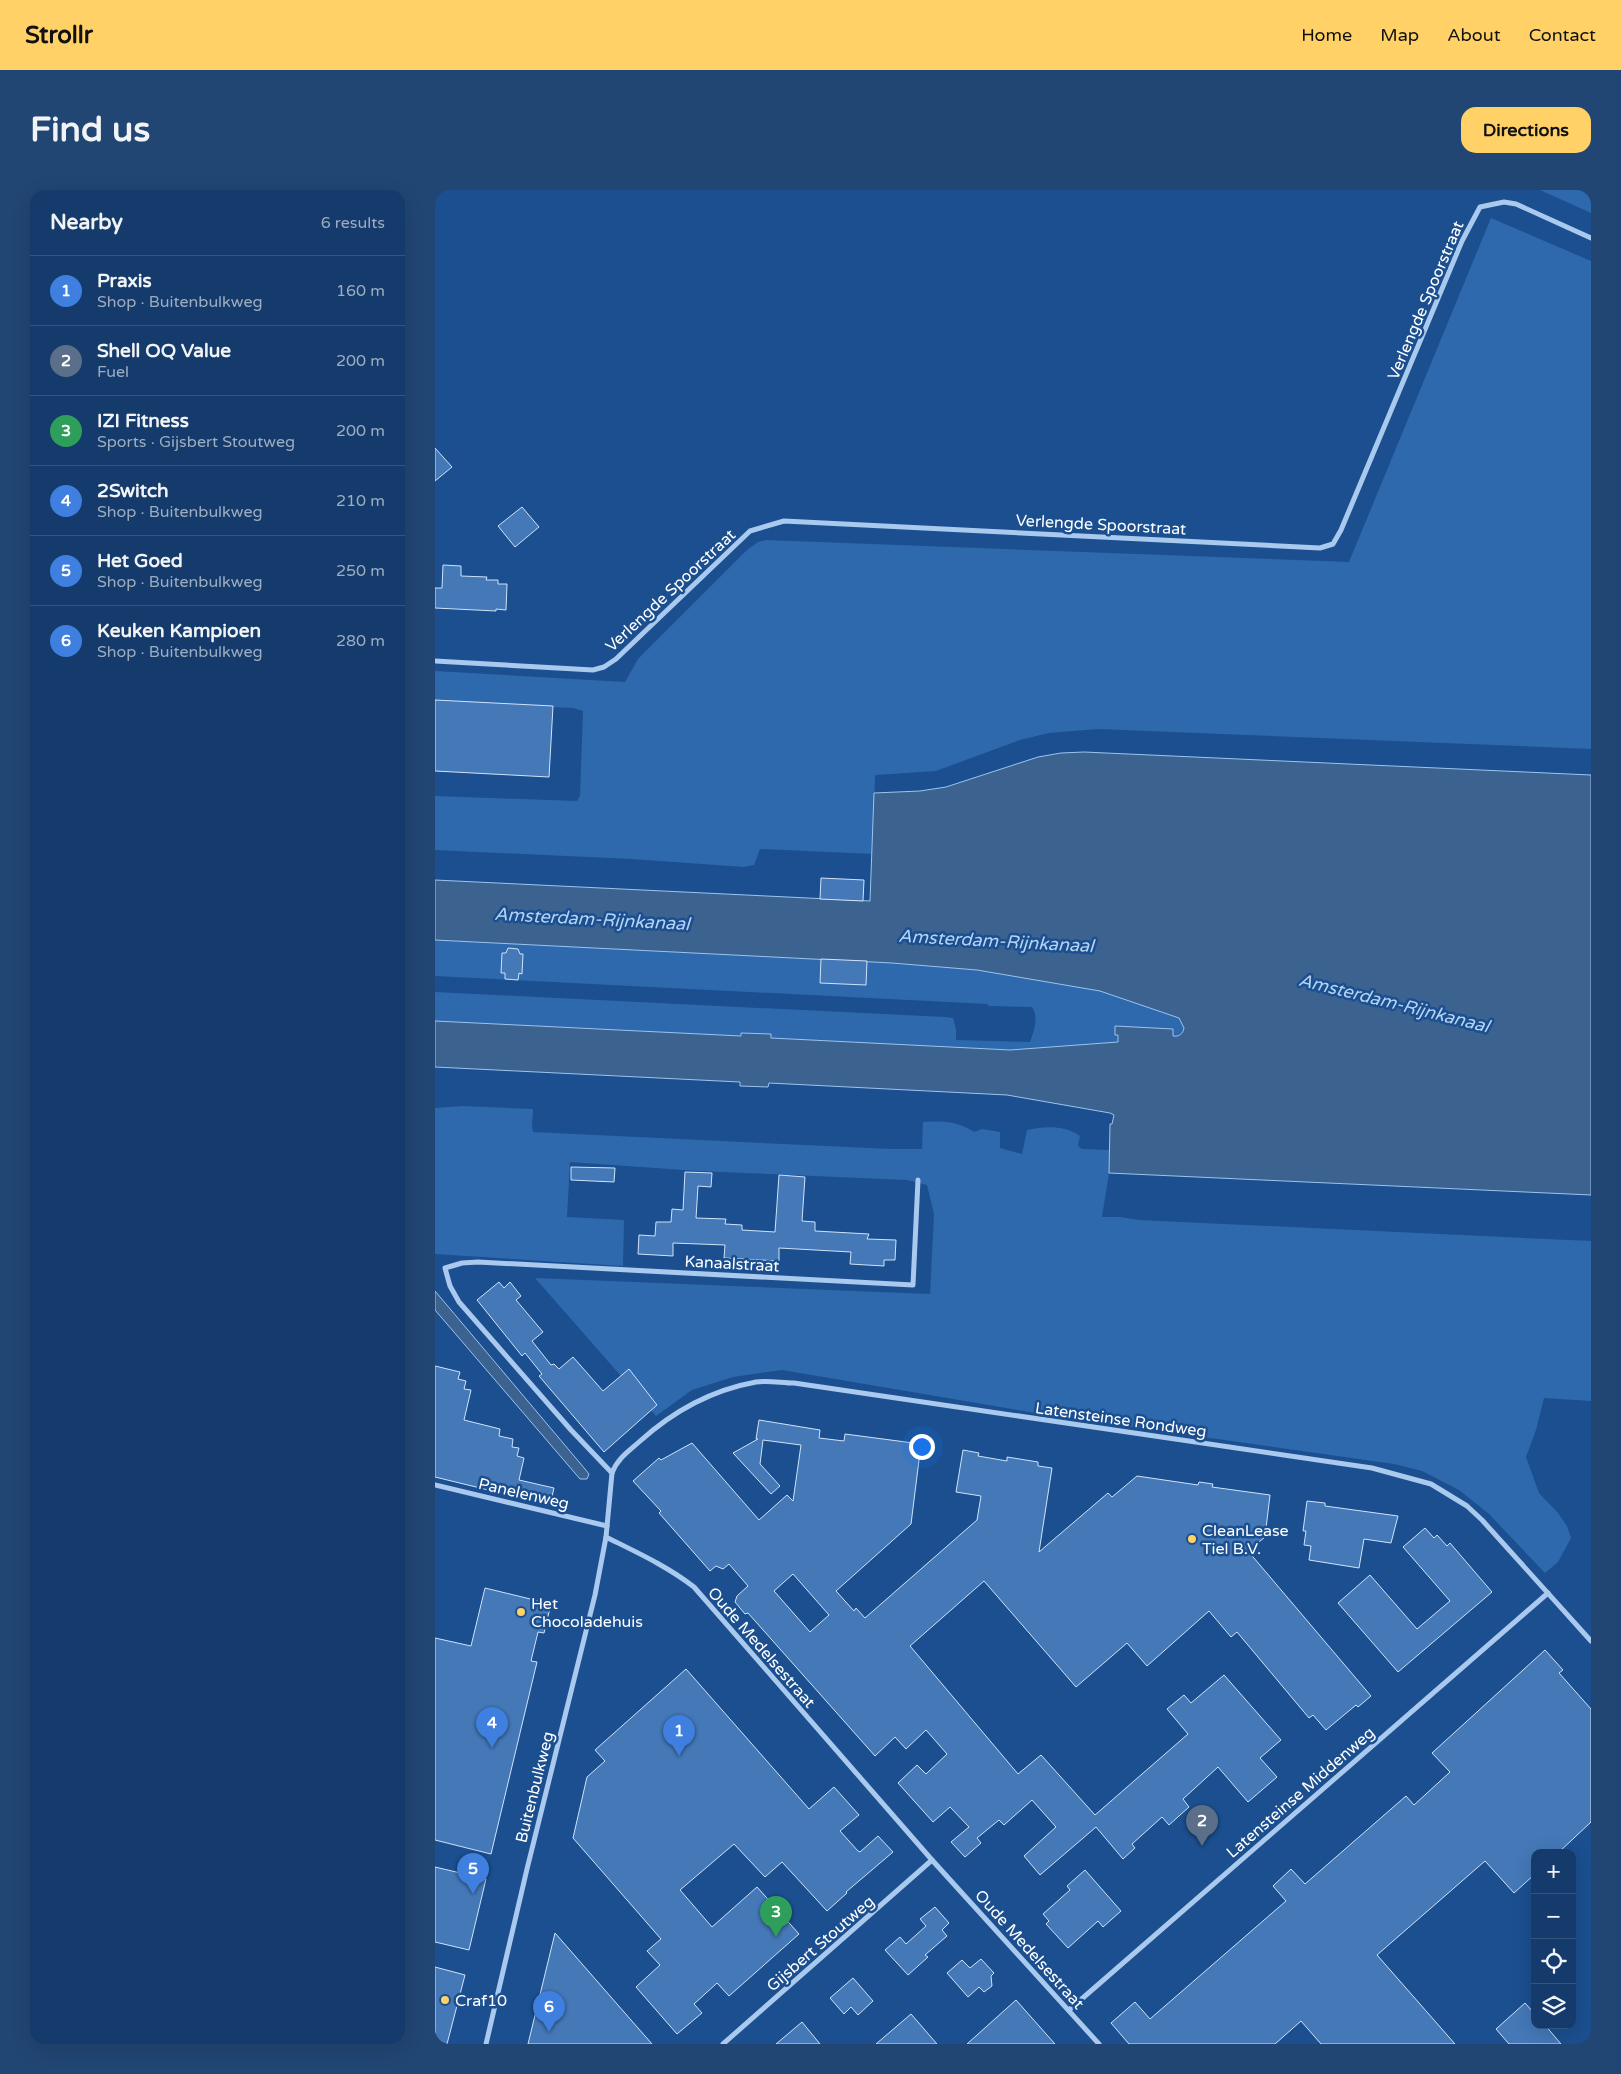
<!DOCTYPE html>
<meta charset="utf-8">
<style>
:root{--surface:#143b6b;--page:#214673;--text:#f1f3f6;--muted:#9dadc1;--line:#33557e;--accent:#ffd166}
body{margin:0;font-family:"Varela Round",sans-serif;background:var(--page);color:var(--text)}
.controls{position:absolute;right:15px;bottom:15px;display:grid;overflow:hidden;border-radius:10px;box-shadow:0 5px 20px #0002}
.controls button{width:45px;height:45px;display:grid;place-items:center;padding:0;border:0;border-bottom:1px solid var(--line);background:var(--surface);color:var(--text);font:25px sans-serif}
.you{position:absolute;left:486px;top:1256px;width:18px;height:18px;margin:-12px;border:4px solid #fff;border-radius:50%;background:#1a73e8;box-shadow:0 0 0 8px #1a73e833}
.badge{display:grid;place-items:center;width:32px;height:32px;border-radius:50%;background:var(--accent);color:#fff;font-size:16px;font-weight:700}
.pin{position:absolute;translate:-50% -41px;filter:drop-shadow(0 1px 2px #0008)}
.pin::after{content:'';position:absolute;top:26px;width:18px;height:15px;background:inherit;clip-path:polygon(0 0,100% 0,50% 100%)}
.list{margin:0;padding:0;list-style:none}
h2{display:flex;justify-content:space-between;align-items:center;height:65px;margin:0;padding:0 20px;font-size:21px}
h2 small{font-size:16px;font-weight:400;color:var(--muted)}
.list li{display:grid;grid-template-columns:32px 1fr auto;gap:15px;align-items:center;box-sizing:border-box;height:70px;padding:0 20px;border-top:1px solid var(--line)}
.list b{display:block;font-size:19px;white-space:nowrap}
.list p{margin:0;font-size:16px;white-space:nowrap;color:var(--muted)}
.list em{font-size:16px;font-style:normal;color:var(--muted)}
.icon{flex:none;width:28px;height:28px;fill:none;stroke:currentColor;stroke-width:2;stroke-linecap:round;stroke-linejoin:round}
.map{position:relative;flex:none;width:1156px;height:1854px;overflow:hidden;border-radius:15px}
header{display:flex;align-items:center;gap:30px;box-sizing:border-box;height:70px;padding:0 25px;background:var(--accent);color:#111}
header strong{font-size:24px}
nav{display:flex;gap:28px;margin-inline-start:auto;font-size:18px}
.intro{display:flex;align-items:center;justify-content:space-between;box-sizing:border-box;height:120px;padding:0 30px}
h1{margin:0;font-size:35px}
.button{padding:12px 22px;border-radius:15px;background:var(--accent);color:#111;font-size:18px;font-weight:700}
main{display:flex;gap:30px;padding:0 30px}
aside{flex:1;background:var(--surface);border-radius:15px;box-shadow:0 5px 20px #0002}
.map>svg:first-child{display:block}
.green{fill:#2e69ad}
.water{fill:#3c6290;stroke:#9cc4f0}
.building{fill:#4478b7;stroke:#cfe3fa;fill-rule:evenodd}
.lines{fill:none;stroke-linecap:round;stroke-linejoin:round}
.street{stroke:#a9c9ee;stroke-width:5}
.poi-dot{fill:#ffd166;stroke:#1b4f8f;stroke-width:2}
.labels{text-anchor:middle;stroke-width:5;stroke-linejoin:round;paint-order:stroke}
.street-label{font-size:16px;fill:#fff;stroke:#1b4f8f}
.poi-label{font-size:16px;fill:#fff;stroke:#1b4f8f;text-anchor:start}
.water-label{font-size:18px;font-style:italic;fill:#b5d3f5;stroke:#1b4f8f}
</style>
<header>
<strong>Strollr</strong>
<nav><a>Home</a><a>Map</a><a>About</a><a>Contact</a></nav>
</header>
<div class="intro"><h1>Find us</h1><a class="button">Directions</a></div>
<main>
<aside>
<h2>Nearby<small>6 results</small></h2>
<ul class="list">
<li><span class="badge" style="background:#3f7fe0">1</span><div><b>Praxis</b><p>Shop · Buitenbulkweg</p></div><em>160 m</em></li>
<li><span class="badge" style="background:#5c6f8a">2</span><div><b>Shell OQ Value</b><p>Fuel</p></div><em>200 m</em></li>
<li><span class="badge" style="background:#2e9e5b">3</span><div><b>IZI Fitness</b><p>Sports · Gijsbert Stoutweg</p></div><em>200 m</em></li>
<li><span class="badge" style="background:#3f7fe0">4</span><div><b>2Switch</b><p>Shop · Buitenbulkweg</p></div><em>210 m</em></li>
<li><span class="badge" style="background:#3f7fe0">5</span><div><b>Het Goed</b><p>Shop · Buitenbulkweg</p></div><em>250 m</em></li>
<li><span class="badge" style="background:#3f7fe0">6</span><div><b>Keuken Kampioen</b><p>Shop · Buitenbulkweg</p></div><em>280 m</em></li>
</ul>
</aside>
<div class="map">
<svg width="1156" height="1854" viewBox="0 0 1156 1854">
<rect width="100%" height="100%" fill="#1b4f8f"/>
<!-- green -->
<g class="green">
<path d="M1105,0H1156V23Z"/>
<path d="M1056,28L1156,71V559L663,539L614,543L585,550L501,581L441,585L440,586L438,664L325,659L319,675L309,677L196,669L0,660V606L142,611L145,606L148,521L138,518L0,512V481L190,492L203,469L312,360L323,352L331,350L914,372Z"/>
<path d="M0,750L457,773L542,780L665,801L744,828L749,838C748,844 744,847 738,847L737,839L680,845H683V852L575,860L335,848L336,844L306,843V846L0,831V802L510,827L518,828L521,839V850L595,852C599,841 604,827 597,817L554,816L552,814L0,786Z"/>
<path d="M28,916L98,919L97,937L98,942L455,959H487L488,932C508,931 522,931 539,942L547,939L565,942V958L587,964L592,940C608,936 631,935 645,946L643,956L647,959L675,960L674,983L667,1027H685L704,1030L1156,1051V1211L1109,1208L1101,1240L1091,1267L1104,1303L1123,1323L1132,1336L1136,1348L1123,1372L1110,1383L1054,1324L1024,1300L987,1281L959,1274L606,1224L347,1180L298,1187L257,1200L221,1226L100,1088L495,1104L499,1024L492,995L472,990L263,981L135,972L132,1027L189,1030L188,1076L0,1064V918Z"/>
</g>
<!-- water -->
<g class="water">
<path d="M649,562L1156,585V1005L674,983L675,934H677L679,925L675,923L572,905L334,893L333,897L305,896V892L0,877V831L306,846V843L336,844V848L575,860L683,852V845H680V836L738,839V846C744,847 748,844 749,838L744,828L665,801L542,780L457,773L0,750V690L435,711L439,603L485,601L511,597L603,567L626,563Z"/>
<path d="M0,1101L150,1279L154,1284L152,1289H145L0,1120Z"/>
</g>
<!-- building -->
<g class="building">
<path d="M0,258L17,277L0,291Z"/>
<path d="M87,317L104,337L80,357L63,336Z"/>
<path d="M8,375L26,376V386L52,387L51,390H63V394H72L71,420L61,419V421L0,418V398H7Z"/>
<path d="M0,510L118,516L114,587L0,581Z"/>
<path d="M386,688L429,690L428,711L385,709Z"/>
<path d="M73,758L83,759L85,764H88L87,784L84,783L83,790L70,789V783H66L67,763H71Z"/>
<path d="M386,769L432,771L431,795L385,793Z"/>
<path d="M136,977L180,978L179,992L136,990Z"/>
<path d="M250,982L277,983L276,997L263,996L261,1028L291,1029L290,1034L307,1035V1040L340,1042L344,985L370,987L367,1031L380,1032V1041L434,1044L432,1049L461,1050L460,1070H449V1076L415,1074L416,1062L344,1058V1071L289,1068L290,1055L238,1053V1066L203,1064L204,1045L220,1046L221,1032H236L237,1019L248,1020Z"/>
<path d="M64,1092L69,1098L75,1092L86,1106L81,1110L108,1142L97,1151L116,1175L119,1174L124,1179L138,1167L168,1201L194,1179L222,1215L169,1262L104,1186L107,1184L90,1163L87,1166L42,1110Z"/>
<path d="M0,1176L25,1182L23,1189L31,1191L29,1199L36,1200L29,1230L65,1239L64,1246L78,1249L77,1257L84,1258L82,1266L89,1268L84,1290L119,1298L115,1315L0,1287Z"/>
<path d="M324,1230L385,1240L384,1248L409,1251L410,1244L486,1254L476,1334L401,1401L419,1421L421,1418L430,1428L542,1330L546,1306L521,1302L528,1260L544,1263L543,1266L572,1271V1267L603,1272V1276L617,1278L604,1362L673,1303L677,1307L702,1286L763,1295L764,1292L778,1294L777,1297L835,1305L830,1347L813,1361L936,1506L923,1517L921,1515L891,1540L878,1525L874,1528L802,1442L796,1447L774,1421L712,1476L692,1453L641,1497L549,1391L475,1456L583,1584L606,1565L660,1625L753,1544L732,1519L749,1505L756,1513L789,1485L846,1550L825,1568L842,1587L813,1612L783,1577L748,1609L754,1617L734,1635L727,1627L697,1654L700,1658L688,1669L661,1637L605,1685L589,1666L621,1637L597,1610L569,1635L564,1630L542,1648L546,1653L530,1667L516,1652L534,1637L515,1617L498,1632L463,1593L482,1575L491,1584L512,1564L491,1540L471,1559L460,1547L440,1566L313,1423L310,1424L300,1412L302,1406L313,1396L294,1374L288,1379L281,1376L275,1381L224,1323L226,1321L198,1291L224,1268L226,1270L257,1253L324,1330L352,1305L358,1311L366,1255L328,1250L325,1274L345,1296L336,1304L298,1263L323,1249H321ZM358,1384L394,1425L375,1442L339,1401Z"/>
<path d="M872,1311L890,1313V1316L963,1326L956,1353L929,1349L924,1378L874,1370L876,1356L869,1355L871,1341H868Z"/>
<path d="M990,1338L999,1348L1002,1345L1012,1356L1015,1353L1057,1402L963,1482L903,1413L935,1385L982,1439L1002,1422L1015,1411L968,1357Z"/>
<path d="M50,1398L116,1414L109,1443L103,1442L96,1471L102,1472L56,1664L0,1650V1448L36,1456Z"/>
<path d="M1110,1460L1128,1480L1124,1483L1156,1519V1632L1123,1663H1100V1684L1079,1703L1050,1671L942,1765L1020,1854H886L866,1831L840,1854H694L676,1833L700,1812L715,1829L851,1711L838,1696L856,1679L870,1694L971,1606L979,1615L1015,1582L997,1563Z"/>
<path d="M251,1479L374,1619L399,1597L424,1625L405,1641L423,1661L425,1662L443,1646L458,1662L411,1702L412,1703L392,1721L347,1672L330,1687L299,1654L245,1700L277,1737L322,1697L364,1744L294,1806L282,1793L259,1814L267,1823L242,1844L201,1797L225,1775L212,1761L226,1749L138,1648L152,1587L170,1571L160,1560Z"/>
<path d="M0,1677L51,1689L34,1760L0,1752Z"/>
<path d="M650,1680L686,1721L668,1737L663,1731L633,1758L611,1734L614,1731L608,1724L635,1700L632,1696Z"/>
<path d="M500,1717L514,1733L507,1740L512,1746L490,1765L493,1767L473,1785L450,1760L465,1747L471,1754L491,1736L485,1729Z"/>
<path d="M120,1743L217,1854H93Z"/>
<path d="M546,1769L559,1783L556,1786L557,1796L549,1802L544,1797L533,1807L512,1783L527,1770L535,1778Z"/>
<path d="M0,1777L30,1785L12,1854H0Z"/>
<path d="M418,1788L438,1811L423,1825L416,1817L409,1824L395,1808Z"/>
<path d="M581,1810L620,1854H532Z"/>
<path d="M1090,1813L1100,1824V1835H1110L1126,1854H1074L1061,1839Z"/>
<path d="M476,1824L502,1854H441Z"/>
<path d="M367,1832L385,1854H341Z"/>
</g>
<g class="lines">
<!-- street -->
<g class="street">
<path d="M0,471L158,480L169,477L181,469L315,341L349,331L885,358L898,354L906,340L1027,51L1045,17L1069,12L1081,14L1156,48"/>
<path d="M177,1283L136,1240L24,1112L15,1096L10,1078L27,1073L43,1072L478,1095L483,990"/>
<path d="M0,1295L172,1336"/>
<path d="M171,1347C201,1362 232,1376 259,1397L497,1670L664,1854"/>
<path d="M634,1820L1113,1403"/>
<path d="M51,1854L92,1679L160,1405L171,1347L177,1283C182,1269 194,1261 204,1252C237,1222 277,1200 321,1192C333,1190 347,1193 359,1193L937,1278L996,1294L1032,1316L1047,1330L1156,1451"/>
<path d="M288,1854L497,1670"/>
</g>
</g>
<!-- markers -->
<g class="poi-dot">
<circle cx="757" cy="1349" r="5"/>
<circle cx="86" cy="1422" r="5"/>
<circle cx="10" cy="1810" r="5"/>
</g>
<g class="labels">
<!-- street labels -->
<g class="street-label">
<text transform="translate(990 110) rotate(-67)" y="6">Verlengde Spoorstraat</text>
<text transform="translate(666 334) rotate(3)" y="6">Verlengde Spoorstraat</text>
<text transform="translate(235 400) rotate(-43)" y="6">Verlengde Spoorstraat</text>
<text transform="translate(297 1073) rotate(3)" y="6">Kanaalstraat</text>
<text transform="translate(686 1229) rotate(8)" y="6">Latensteinse Rondweg</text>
<text transform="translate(89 1303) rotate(13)" y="6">Panelenweg</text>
<text transform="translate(327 1457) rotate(49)" y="6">Oude Medelsestraat</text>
<text transform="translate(99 1597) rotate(-76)" y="6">Buitenbulkweg</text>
<text transform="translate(865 1602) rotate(-41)" y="6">Latensteinse Middenweg</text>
<text transform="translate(385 1753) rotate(-41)" y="6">Gijsbert Stoutweg</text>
<text transform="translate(595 1759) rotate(48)" y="6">Oude Medelsestraat</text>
</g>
<!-- poi labels -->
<g class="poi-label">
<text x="767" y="1346">CleanLease<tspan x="767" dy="18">Tiel B.V.</tspan></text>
<text x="96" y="1419">Het<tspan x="96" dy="18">Chocoladehuis</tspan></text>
<text x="20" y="1816">Craf10</text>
</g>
<!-- water labels -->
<g class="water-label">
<text transform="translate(157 729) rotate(3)" y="6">Amsterdam-Rijnkanaal</text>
<text transform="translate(561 751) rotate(3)" y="6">Amsterdam-Rijnkanaal</text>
<text transform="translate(959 813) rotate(14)" y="6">Amsterdam-Rijnkanaal</text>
</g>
</g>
</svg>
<div class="controls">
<button>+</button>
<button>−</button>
<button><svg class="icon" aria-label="locate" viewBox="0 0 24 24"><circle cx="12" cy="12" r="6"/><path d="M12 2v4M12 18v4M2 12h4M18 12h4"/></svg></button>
<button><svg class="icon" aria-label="layers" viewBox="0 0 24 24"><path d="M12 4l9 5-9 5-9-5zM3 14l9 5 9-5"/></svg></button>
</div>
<div class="you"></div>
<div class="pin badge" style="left:244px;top:1566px;background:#3f7fe0">1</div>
<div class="pin badge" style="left:767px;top:1656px;background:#5c6f8a">2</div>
<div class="pin badge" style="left:341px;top:1747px;background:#2e9e5b">3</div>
<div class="pin badge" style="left:57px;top:1558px;background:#3f7fe0">4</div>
<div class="pin badge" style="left:38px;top:1704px;background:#3f7fe0">5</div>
<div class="pin badge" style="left:114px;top:1842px;background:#3f7fe0">6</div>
</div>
</main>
